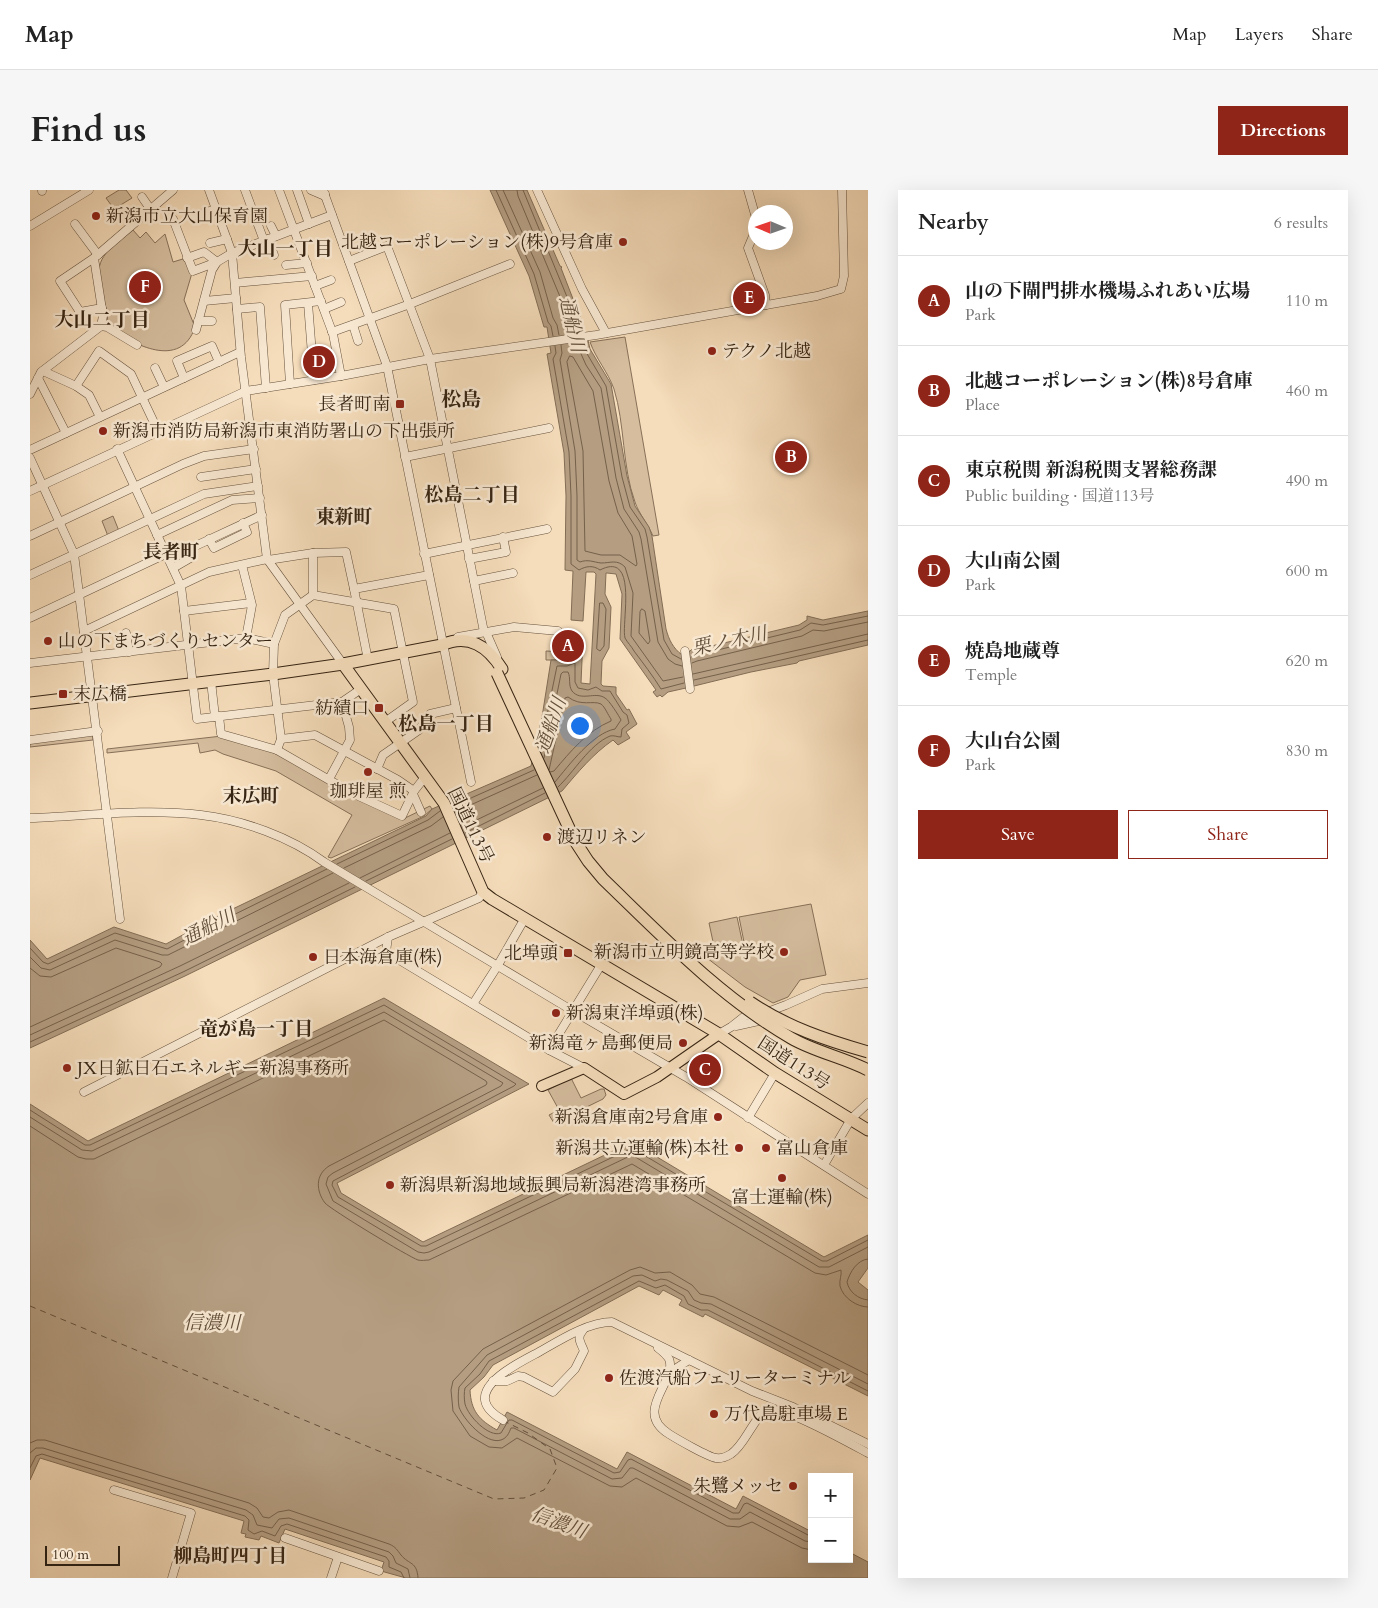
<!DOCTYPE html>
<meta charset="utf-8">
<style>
:root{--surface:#fff;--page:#f6f6f6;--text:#222;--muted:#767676;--line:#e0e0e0;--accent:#8f2418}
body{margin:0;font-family:Cardo,"Noto Serif JP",serif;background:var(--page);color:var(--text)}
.controls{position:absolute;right:15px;bottom:15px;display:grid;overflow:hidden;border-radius:0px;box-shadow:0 5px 20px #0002}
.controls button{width:45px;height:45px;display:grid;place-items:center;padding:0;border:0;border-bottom:1px solid var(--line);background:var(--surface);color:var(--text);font:25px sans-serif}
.compass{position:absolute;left:718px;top:15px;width:45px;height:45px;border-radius:50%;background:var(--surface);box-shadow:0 5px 20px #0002;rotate:272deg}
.scale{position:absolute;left:15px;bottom:12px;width:75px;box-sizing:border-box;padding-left:5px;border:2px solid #362413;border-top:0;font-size:14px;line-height:18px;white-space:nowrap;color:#362413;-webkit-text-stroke:4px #f8e8d2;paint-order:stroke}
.you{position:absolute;left:549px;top:535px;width:18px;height:18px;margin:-12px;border:4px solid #fff;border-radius:50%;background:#1a73e8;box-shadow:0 0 0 8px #1a73e833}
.badge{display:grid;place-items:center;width:32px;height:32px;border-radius:50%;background:var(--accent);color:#fff;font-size:16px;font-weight:700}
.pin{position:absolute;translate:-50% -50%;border:2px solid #fff;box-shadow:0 1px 5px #0006}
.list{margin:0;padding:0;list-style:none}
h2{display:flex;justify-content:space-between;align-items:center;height:65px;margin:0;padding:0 20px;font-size:21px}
h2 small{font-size:16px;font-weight:400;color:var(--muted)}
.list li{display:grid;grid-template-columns:32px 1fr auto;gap:15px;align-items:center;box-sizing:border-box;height:90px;padding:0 20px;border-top:1px solid var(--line)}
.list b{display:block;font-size:19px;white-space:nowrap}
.list p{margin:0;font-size:16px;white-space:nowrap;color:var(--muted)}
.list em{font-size:16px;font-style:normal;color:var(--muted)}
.actions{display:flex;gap:10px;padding:15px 20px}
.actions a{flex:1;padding:11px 0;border:1px solid var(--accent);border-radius:0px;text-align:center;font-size:18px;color:var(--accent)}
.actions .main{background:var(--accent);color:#fff}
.map{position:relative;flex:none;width:838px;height:1388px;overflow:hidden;border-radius:0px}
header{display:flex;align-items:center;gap:30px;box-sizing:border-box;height:70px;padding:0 25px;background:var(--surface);border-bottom:1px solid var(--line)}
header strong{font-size:24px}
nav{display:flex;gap:28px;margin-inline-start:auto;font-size:18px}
.intro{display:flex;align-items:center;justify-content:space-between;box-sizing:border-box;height:120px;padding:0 30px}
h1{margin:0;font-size:35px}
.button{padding:12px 22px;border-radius:0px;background:var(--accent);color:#fff;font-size:18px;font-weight:700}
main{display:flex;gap:30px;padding:0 30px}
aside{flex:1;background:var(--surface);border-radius:0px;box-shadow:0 5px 20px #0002}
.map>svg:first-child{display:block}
.green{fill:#d5bd9e;stroke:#867058}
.water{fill:#b49d81;stroke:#826d55}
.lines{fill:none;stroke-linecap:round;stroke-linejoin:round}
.shore{stroke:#75604a;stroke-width:1}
.ferry{stroke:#624e3a;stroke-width:1;stroke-dasharray:6 5;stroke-linecap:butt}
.minor-casing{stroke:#66523d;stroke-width:9}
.major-casing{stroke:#362413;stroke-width:12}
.highway-casing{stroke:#362413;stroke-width:13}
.minor{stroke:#f8e8d2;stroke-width:8}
.major{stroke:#f5dcba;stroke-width:10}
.highway{stroke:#f5dcba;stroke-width:11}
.highway-bridge-casing{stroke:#362413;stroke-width:13;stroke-linecap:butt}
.highway-bridge{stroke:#f5dcba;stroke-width:11}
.poi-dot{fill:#8f2418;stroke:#f8e8d2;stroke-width:2}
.labels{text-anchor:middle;stroke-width:5;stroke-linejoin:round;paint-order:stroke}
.poi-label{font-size:18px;fill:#362413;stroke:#f8e8d2;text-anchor:start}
.street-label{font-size:18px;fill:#362413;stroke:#f8e8d2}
.neighbourhood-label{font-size:19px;font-weight:bold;fill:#362413;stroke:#f8e8d2}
.water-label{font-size:19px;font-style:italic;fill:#624e3a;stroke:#f8e8d2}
.quarter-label{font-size:20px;font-weight:bold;fill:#362413;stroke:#f8e8d2}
</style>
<header>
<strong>Map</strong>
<nav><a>Map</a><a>Layers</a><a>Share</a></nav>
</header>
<div class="intro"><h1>Find us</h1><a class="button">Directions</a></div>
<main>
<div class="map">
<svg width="838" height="1388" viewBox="0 0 838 1388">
<rect width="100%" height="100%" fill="#f5dcba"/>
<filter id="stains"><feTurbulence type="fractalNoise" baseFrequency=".004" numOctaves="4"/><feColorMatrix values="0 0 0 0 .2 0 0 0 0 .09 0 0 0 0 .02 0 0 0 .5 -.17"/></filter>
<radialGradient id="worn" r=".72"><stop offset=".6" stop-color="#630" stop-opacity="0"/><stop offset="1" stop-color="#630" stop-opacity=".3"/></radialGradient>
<!-- green -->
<g class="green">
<path d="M89,0H96L102,8L84,19L76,8Z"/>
<path d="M103,40L110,48L116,42L125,53L135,44L143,72L156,68L162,83L154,110L165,137C151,180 103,155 79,137L69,83C68,63 89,52 103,40Z"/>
<path d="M729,95L732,109L730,112L717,114L713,99Z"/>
<path d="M595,147L629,345L623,346C618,334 609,324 605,312C592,277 595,234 584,199C578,182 566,169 560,152Z"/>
<path d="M294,165L295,178L285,180L284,166Z"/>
<path d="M83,326L89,341L78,346L72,331Z"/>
<path d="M536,451H539L538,470H516V461L536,462Z"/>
<path d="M63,543V550L0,557V551Z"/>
<path d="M192,546L248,562L373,629L400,616L402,619L394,626L301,668L298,667L322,625L246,581L193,564L185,560L170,563L168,553L77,563V559Z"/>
<path d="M781,714L796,785L770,790L758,807L743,813L715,797L673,765L715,757L709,727Z"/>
<path d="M707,727L713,755L685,761L679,733Z"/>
<path d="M541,888L551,908L571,899H574L576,905L573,909L524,933L519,925L529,920L518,900Z"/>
</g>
<!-- water -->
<g class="water">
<path d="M460,0H497L530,76L532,77L531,78L552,132H550L552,146H557L560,159L581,194L597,286L605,316L619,337L622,346L636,439C639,450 643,458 652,465V460H656L658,463L664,457L669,459L769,435L777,430V426L793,430L838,421V455L769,471L767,473L721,482L656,498L638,502L632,507L630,505L627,507L623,502L626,500L590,449L592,404L586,384L577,383H576L575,404L581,417L579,458L572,471L571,494L573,496L586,497V504L597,520L599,519L607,534L596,542L600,548L588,555L583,550C563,564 548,582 532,601L155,786L0,858V750L17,769L84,737L136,754L184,728L396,626L402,619L501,576L512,527L521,470H539L540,448H553L551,493L560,494L566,384L564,382H556L553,431L541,430L543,381L535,380L536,306L534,263L517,164L521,163L517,137H514L499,86Z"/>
<path d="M354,808L499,894L307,993L311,1003L393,1052L602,952L794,1067L838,1045V1078L828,1092L838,1100V1206L675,1124L673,1127L649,1115L652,1110L633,1100L629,1105L609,1096L463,1175L454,1187L440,1200C441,1221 449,1230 467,1240L477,1222L587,1279L597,1262L706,1319L713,1306L782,1342V1369H819V1362L838,1372V1388H376L351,1381L354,1372L255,1339L249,1353L231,1346L229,1350L215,1347L216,1344L211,1343L214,1331L10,1268L0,1290V914L58,951Z"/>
</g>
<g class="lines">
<!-- shore -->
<g class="shore">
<path d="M466,0L504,84L518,132L521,136L523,146"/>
<path d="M473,0L510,82L523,128L527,135L529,145"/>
<path d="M487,0L488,6L536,121L539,129L540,144"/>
<path d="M493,0L542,119L546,129V143"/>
<path d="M553,152L556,162L576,196L592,287L600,317L615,339L617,347L634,450L642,464L651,469"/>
<path d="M543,153L548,157L556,175L571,198L586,288L594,319L609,342L611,349L628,452L638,469L645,474L652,476"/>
<path d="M531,155L532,163L530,170L545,261L547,306V370L550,372C558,369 563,372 571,373C581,373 587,369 595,377L603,403L601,446L633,491L653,487"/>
<path d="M525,156L526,163L523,169L539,262L541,306V374L549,380C556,376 563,375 570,380C609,360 591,434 595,448C597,452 602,457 604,461C613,473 623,486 631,499L654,493"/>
<path d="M540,166L543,167L563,201L579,291L588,323L602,346L607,374L606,376L590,365H571L555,361L553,261L537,172Z"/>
<path d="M570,413H573L576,419L574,456L570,461L567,459Z"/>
<path d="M612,419L615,421L620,451L618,454L609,443L610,422Z"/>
<path d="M661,467L665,464H671L770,440L781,433L793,435L838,426"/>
<path d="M662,473L667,471L772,446L783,440L794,441L838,432"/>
<path d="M663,484L838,444"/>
<path d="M664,490L838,450"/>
<path d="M510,559L527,476H537L545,473V492L548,498L558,500L566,497L572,501H580L593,522L597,525L599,533L592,539L591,547C587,547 584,545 580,546C559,555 544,582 528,597"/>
<path d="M514,568L531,484L533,482H538C541,488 538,495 542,501C551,512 565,501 575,508C579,510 589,526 591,530L585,539C563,543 539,575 525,592"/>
<path d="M519,580L535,508L538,507C551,517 563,510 571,514C575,517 578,525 581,529V531C557,541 540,562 524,581L520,582"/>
<path d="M423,616L504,580"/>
<path d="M425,622L507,585"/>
<path d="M432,637L513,598"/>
<path d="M435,643L515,603"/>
<path d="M307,674L398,630L410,621"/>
<path d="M314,678L401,636L413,627"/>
<path d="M330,688L420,643"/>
<path d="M336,691L422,649"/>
<path d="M0,758L13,772L18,774L85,743L137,759L187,733L297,679"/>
<path d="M0,767L11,778L20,780L85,750L132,765H138L303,683"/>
<path d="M0,778L10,786L21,787L86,758L130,772L132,774L130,777L0,837"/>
<path d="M0,845L150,776L319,693"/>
<path d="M0,852L153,782L325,697"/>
<path d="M0,920L55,955H60L354,815L486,894L484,896L303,991L302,995L308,1007L391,1056H396L602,958L792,1071H797L838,1050"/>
<path d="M0,927L52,960L62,961L354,822L473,893L471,896L303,983L298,987L296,994L303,1011L388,1062L394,1063L399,1062L602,965L789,1077H799L838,1057"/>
<path d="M0,936L48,967L56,969H64L354,830L456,891L457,893L456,895L299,976C285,985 286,1001 295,1013C300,1019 379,1067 388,1070C392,1071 395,1070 399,1070L602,974L785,1083L796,1085L811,1080C812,1085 809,1090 810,1096C813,1108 827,1117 838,1117"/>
<path d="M838,1069C827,1070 820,1082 817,1092C819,1102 828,1109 838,1110"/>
<path d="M477,1233L471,1243C459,1248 438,1226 435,1214C434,1209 434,1202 435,1198L450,1184L459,1171L609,1091L626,1098L635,1095L654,1106L658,1114L671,1120H678L838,1201"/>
<path d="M477,1233L479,1230H482L584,1283L590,1282L598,1270L601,1269L703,1323H709L714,1314L717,1313L778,1345L782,1346"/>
<path d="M0,1253L7,1250H15L219,1313L227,1318L233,1327L239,1328L248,1322L259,1320L359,1354C366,1357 367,1360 371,1365C379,1375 387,1371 388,1388"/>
<path d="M0,1263L6,1258H13L216,1320L223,1325L227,1335L242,1338L249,1329L259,1328L359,1362L363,1366L366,1373L378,1379L380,1388"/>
<path d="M0,1278L6,1266L12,1264L215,1326L219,1330L218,1340L224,1344L232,1341L245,1346L251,1336L257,1334L356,1367L359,1371V1377L371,1382L374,1388"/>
<path d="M782,1352L775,1351L720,1322L710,1329H700L603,1278H600L592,1288L582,1289L484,1238H481C479,1243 477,1248 471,1250C456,1255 433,1229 429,1217C428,1211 428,1203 429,1197L457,1165L603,1086L612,1085L625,1091L631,1089L637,1090L658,1101L664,1110L671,1113L681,1114L838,1194"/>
<path d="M782,1360L772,1358L722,1332L709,1337L697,1336L606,1288L592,1297L580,1296L487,1248L472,1258L459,1257L440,1246L423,1221L421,1200L423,1191L453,1159L600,1080L610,1077L625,1083L640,1082L662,1095L670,1104L684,1107L838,1185"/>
</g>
<!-- ferry -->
<path class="ferry" d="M0,1116L464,1309L494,1308L514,1300L527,1278L520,1259L498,1243L476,1232"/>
<!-- minor casing -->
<g class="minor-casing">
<g id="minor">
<path d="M12,0V1"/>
<path d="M179,0L202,63L211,167L237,369L313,474"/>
<path d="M215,0L234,51"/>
<path d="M249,0L303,144L311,186"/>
<path d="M267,0L279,34"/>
<path d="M281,0L295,6V4"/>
<path d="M293,0L357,176L441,592"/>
<path d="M507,0L552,99L576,143"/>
<path d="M718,0L726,28"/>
<path d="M112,7L121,20"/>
<path d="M164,26L186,19"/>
<path d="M143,29L163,81L187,72L202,63L302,25"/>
<path d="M45,34L68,65"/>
<path d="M0,36L59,0"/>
<path d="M241,36L246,46"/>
<path d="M726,39L718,58L735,105L736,115"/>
<path d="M238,49L244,65"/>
<path d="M180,53L197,49"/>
<path d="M64,68L30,91L50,122L72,118"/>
<path d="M157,68L174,62L187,72L182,80L166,140"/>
<path d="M319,71L357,56L400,169L454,442"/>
<path d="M256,75L277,73"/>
<path d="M205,93L282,86"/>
<path d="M285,96L301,90"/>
<path d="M174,111L206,108"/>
<path d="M278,113L284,190"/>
<path d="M207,119L230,117L236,198"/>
<path d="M294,119L311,112"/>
<path d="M168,131H182"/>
<path d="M323,135L328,151"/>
<path d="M71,136L77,137L107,155"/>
<path d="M302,142L380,114L480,74"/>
<path d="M125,178L134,197"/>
<path d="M13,181L46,196L59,205L70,227"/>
<path d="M8,188L36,243"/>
<path d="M154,188L147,171L182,156L189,172"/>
<path d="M260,194L255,115L291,111"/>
<path d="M46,196L69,161L101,184L128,241"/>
<path d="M0,204L11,182L71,136L73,126L64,68L143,0"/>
<path d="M87,259L151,396L167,529L312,512L331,499"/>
<path d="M0,260L210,162"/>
<path d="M375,267L519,238"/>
<path d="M0,268L44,364L90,729"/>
<path d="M171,287L226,279"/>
<path d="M0,301L216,201L311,186L400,169L566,145L787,106L811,99L814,86L812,0"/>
<path d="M127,345L202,310L230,308"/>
<path d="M0,346L153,274L174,266L224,259"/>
<path d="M179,349L184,358L217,342L213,333"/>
<path d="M283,363V405"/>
<path d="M394,364L517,339"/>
<path d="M439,369L476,362L473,347"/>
<path d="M238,370L283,363L316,362L324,399L399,385"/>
<path d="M212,375L222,415L216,448"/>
<path d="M143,378L162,367L159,359L232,325"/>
<path d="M0,385L174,304L228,296"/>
<path d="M444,391L483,383"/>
<path d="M324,399L338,470"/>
<path d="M154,421L221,413"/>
<path d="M0,428L136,364"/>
<path d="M54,441L179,382L237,369"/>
<path d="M456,442L467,467"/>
<path d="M96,443L99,462"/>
<path d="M428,447L484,437L528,441"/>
<path d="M655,461L660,499"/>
<path d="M0,473L216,448L244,454"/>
<path d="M181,491L185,527"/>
<path d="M189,526L191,544L247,560L322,603L372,626L384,601L395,587"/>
<path d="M251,549L285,545L368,590L384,601"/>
<path d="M0,550L68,541"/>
<path d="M247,560L251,549L243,484L244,454L255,425L283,405L364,419L383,512L355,532"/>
<path d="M347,579L353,565L389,540L400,524L426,518"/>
<path d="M299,589L320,550L319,537L312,512"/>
<path d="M383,604L391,622"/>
<path d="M0,628C55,626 116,618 171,625C213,630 260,647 294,672L543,821L656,887L838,1004"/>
<path d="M358,747L356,762L519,860L554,878"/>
<path d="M443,814L468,775L495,728"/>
<path d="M706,836L734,830"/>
<path d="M689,844L701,837L715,826L732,824L756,815L792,799L838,793"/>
<path d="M519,860L571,775"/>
<path d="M54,902L358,747L449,708L453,702"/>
<path d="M718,928L745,883"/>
<path d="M794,975L821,929L838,913"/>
<path d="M628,1158C632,1161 636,1164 639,1169C648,1191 602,1221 639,1244C647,1249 678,1267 686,1268C692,1269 696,1267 701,1264C710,1258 716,1246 722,1237C726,1231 730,1223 737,1220C750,1214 823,1255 838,1263"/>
<path d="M639,1188L645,1179L659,1170"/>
<path d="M463,1191H477L488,1186L494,1187L523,1202L545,1179L554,1161C551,1153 546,1148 553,1140"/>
<path d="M473,1230C425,1203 485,1175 509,1162C530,1150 558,1132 582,1132L722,1201L763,1217L838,1254"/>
<path d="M84,1300L161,1323L142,1388"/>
<path d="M255,1348L349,1381"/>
<path d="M301,1388L308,1367"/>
</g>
</g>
<!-- major casing -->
<g class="major-casing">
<path id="major" d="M512,896L554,878L594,904L627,887L689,844"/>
</g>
<!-- highway casing -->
<g class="highway-casing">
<g id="highway">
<path d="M313,474L414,613L453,702L462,709L689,844L745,883L838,940"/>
<path d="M0,513L243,484L313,474L412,455C439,443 458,457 472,479"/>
</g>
</g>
<!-- minor -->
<use href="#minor" class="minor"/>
<!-- major -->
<use href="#major" class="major"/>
<!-- highway -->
<use href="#highway" class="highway"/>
<!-- highway-bridge casing -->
<g class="highway-bridge-casing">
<g id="highway-bridge">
<path d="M467,483L545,651L558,671L573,689C631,745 690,807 761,848C785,862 813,867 838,880"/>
<path d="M720,812C757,837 796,850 838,862"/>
</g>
</g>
<!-- highway-bridge -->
<use href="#highway-bridge" class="highway-bridge"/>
</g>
<!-- markers -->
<g class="poi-dot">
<circle cx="66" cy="26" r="5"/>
<circle cx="593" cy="52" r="5"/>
<circle cx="682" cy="161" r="5"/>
<rect x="365" y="209" width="10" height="10" rx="2.5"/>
<circle cx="73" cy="241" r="5"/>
<circle cx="18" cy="451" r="5"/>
<rect x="28" y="499" width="10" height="10" rx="2.5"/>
<rect x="344" y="513" width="10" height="10" rx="2.5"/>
<circle cx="338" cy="582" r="5"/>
<circle cx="517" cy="647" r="5"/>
<circle cx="754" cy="762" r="5"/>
<rect x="533" y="758" width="10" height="10" rx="2.5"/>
<circle cx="283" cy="767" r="5"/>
<circle cx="526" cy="823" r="5"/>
<circle cx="653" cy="853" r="5"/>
<circle cx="37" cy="878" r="5"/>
<circle cx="688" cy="927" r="5"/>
<circle cx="709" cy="958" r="5"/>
<circle cx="736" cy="958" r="5"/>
<circle cx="752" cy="988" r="5"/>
<circle cx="360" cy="995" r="5"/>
<circle cx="579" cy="1188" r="5"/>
<circle cx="684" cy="1224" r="5"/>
<circle cx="763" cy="1296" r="5"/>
</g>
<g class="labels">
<!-- poi labels -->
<g class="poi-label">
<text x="76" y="32">新潟市立大山保育園</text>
<text x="583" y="58" text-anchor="end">北越コーポレーション(株)9号倉庫</text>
<text x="692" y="167">テクノ北越</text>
<text x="360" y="220" text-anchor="end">長者町南</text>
<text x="83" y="247">新潟市消防局新潟市東消防署山の下出張所</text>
<text x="28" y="457">山の下まちづくりセンター</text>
<text x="43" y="510">末広橋</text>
<text x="339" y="524" text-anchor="end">紡績口</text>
<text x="338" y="607" text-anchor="middle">珈琲屋 煎</text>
<text x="527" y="653">渡辺リネン</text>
<text x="744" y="768" text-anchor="end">新潟市立明鏡高等学校</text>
<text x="528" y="769" text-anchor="end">北埠頭</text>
<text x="293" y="773">日本海倉庫(株)</text>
<text x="536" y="829">新潟東洋埠頭(株)</text>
<text x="643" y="859" text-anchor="end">新潟竜ヶ島郵便局</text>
<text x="47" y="884">JX日鉱日石エネルギー新潟事務所</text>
<text x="678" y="933" text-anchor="end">新潟倉庫南2号倉庫</text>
<text x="699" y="964" text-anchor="end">新潟共立運輸(株)本社</text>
<text x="746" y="964">富山倉庫</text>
<text x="370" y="1001">新潟県新潟地域振興局新潟港湾事務所</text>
<text x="752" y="1013" text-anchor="middle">富士運輸(株)</text>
<text x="589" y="1194">佐渡汽船フェリーターミナル</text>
<text x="694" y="1230">万代島駐車場 E</text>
<text x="753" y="1302" text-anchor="end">朱鷺メッセ</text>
</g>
<!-- street labels -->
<g class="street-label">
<text transform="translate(441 635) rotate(64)" y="6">国道113号</text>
<text transform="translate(764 873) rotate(33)" y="6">国道113号</text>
</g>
<!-- neighbourhood labels -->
<g class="neighbourhood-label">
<text x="255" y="65">大山一丁目</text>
<text x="72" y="136">大山二丁目</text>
<text x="442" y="311">松島二丁目</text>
<text x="314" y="333">東新町</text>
<text x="141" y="368">長者町</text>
<text x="416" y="540">松島一丁目</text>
<text x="221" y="612">末広町</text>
<text x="226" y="845">竜が島一丁目</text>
<text x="200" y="1372">柳島町四丁目</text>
</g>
<!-- water labels -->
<g class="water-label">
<text transform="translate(543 134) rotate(77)" y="7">通船川</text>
<text transform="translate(699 450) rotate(-12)" y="7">栗ノ木川</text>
<text transform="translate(520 535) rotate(-71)" y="7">通船川</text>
<text transform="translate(178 736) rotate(-27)" y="7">通船川</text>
<text x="182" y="1139">信濃川</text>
<text transform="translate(529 1332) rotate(20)" y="7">信濃川</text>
</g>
<!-- quarter labels -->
<g class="quarter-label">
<text x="431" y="216">松島</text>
</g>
</g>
<rect width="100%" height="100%" filter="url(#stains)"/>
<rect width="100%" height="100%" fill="url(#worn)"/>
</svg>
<div class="controls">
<button>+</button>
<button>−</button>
</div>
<svg class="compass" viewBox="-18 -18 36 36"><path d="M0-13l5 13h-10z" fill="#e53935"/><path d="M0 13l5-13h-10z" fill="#767676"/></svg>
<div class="scale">100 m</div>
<div class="you"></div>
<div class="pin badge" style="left:538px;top:456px">A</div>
<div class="pin badge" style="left:761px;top:267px">B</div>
<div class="pin badge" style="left:675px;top:880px">C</div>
<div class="pin badge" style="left:289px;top:172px">D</div>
<div class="pin badge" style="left:719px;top:108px">E</div>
<div class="pin badge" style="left:115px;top:97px">F</div>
</div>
<aside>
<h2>Nearby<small>6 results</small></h2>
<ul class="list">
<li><span class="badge">A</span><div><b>山の下閘門排水機場ふれあい広場</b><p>Park</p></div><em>110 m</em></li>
<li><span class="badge">B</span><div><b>北越コーポレーション(株)8号倉庫</b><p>Place</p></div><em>460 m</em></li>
<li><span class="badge">C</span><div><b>東京税関 新潟税関支署総務課</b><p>Public building · 国道113号</p></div><em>490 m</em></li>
<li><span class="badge">D</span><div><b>大山南公園</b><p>Park</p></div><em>600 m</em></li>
<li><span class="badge">E</span><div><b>焼島地蔵尊</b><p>Temple</p></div><em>620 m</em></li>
<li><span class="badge">F</span><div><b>大山台公園</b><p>Park</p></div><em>830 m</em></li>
</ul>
<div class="actions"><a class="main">Save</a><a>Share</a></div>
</aside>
</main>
